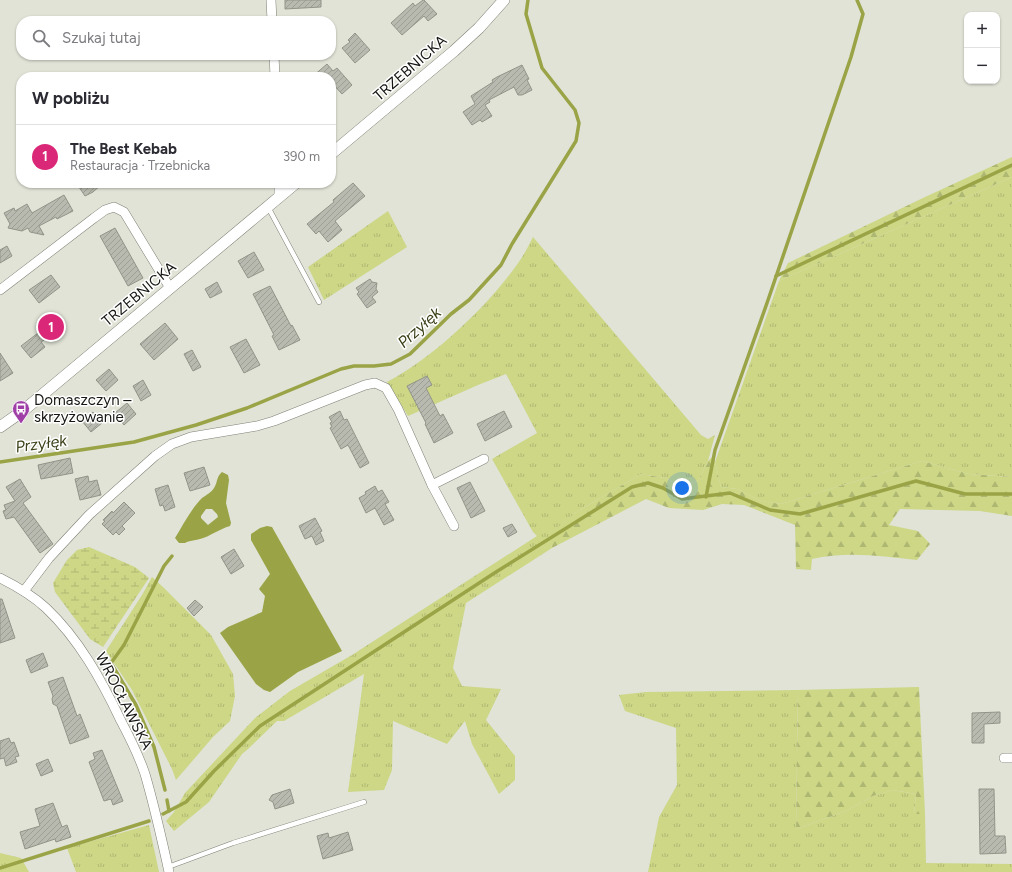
<!DOCTYPE html>
<html lang="pl">
<meta charset="utf-8">
<style>
:root{--surface:#fff;--page:#f7f7f7;--text:#2b2b33;--muted:#7c7c81;--line:#e1e1e2;--accent:#db2777}
body{margin:0;font-family:Figtree,sans-serif;background:var(--page);color:var(--text)}
.controls{position:absolute;right:12px;top:12px;display:grid;overflow:hidden;border-radius:8px;box-shadow:0 1px 3px #0004}
.controls button{width:36px;height:36px;display:grid;place-items:center;padding:0;border:0;border-bottom:1px solid var(--line);background:var(--surface);color:var(--text);font:20px sans-serif}
.you{position:absolute;left:682px;top:488px;width:14px;height:14px;margin:-10px;border:3px solid #fff;border-radius:50%;background:#1a73e8;box-shadow:0 0 0 6px #1a73e833}
.badge{display:grid;place-items:center;width:26px;height:26px;border-radius:50%;background:var(--accent);color:#fff;font-size:13px;font-weight:700}
.pin{position:absolute;translate:-50% -50%;border:2px solid #fff;box-shadow:0 1px 4px #0006}
.list{margin:0;padding:0;list-style:none}
h2{display:flex;justify-content:space-between;align-items:center;height:52px;margin:0;padding:0 16px;font-size:17px}
h2 small{font-size:13px;font-weight:400;color:var(--muted)}
.list li{display:grid;grid-template-columns:26px 1fr auto;gap:12px;align-items:center;box-sizing:border-box;height:64px;padding:0 16px;border-top:1px solid var(--line)}
.list b{display:block;font-size:15px;white-space:nowrap}
.list p{margin:0;font-size:13px;white-space:nowrap;color:var(--muted)}
.list em{font-size:13px;font-style:normal;color:var(--muted)}
.icon{flex:none;width:22px;height:22px;fill:none;stroke:currentColor;stroke-width:2;stroke-linecap:round;stroke-linejoin:round}
.map{position:relative;flex:none;width:1012px;height:872px;overflow:hidden}
.search{position:absolute;background:var(--surface);box-shadow:0 1px 3px #0004;left:16px;top:16px;width:320px;height:44px;display:flex;align-items:center;gap:10px;box-sizing:border-box;padding:0 14px;border-radius:16px;color:var(--muted);font-size:15px}
.panel{position:absolute;background:var(--surface);box-shadow:0 1px 3px #0004;left:16px;top:72px;width:320px;height:116px;border-radius:16px}
.map>svg:first-child{display:block}
.grass{fill:url(#grass-tufts)}
.forest{fill:url(#forest-firs)}
.wetland{fill:url(#wetland-marsh)}
.water{fill:#9aa446;fill-rule:evenodd}
.lines{fill:none;stroke-linecap:round;stroke-linejoin:round}
.stream{stroke:#9aa446;stroke-width:3.5}
.building{fill:url(#building-hatch);stroke:#929489}
.service-casing{stroke:#7f8176;stroke-width:5.5}
.minor-casing{stroke:#7f8176;stroke-width:10}
.tertiary-casing{stroke:#7f8176;stroke-width:12}
.service{stroke:#fff;stroke-width:4.5}
.minor{stroke:#fff;stroke-width:9}
.tertiary{stroke:#fff;stroke-width:11}
.labels{text-anchor:middle;stroke-width:3;stroke-linejoin:round;paint-order:stroke}
.street-label{font-size:15px;fill:#161713;stroke:#fff}
.poi-label{font-size:15px;fill:#161713;stroke:#fff;text-anchor:start}
.water-label{font-size:16px;font-style:italic;fill:#3d4119;stroke:#fff}
</style>
<div class="map">
<svg width="1012" height="872" viewBox="0 0 1012 872">
<defs>
<pattern id="grass-tufts" width="24" height="20" patternUnits="userSpaceOnUse"><rect width="24" height="20" fill="#cdd786"/><path d="M3 7l-1-3M5 7V3M7 7l1-3M15 17l-1-3M17 17v-4M19 17l1-3" fill="none" stroke="#afb873"/></pattern>
<pattern id="forest-firs" width="22" height="20" patternUnits="userSpaceOnUse"><rect width="22" height="20" fill="#cdd786"/><path d="M5 1l3.5 6h-7zM16 11l3.5 6h-7z" fill="#afb873"/></pattern>
<pattern id="wetland-marsh" width="20" height="14" patternUnits="userSpaceOnUse"><rect width="20" height="14" fill="#cdd786"/><path d="M1 5h8M5 5V1M11 12h8M15 12V8" fill="none" stroke="#afb873"/></pattern>
<pattern id="building-hatch" width="6" height="6" patternUnits="userSpaceOnUse"><rect width="6" height="6" fill="#b8baaf"/><path d="M-1 1l2-2M0 6l6-6M5 7l2-2" fill="none" stroke="#9d9f96"/></pattern>
</defs>
<rect width="100%" height="100%" fill="#e0e3d6"/>
<!-- grass -->
<g class="grass">
<path d="M1012,177V477L969,474L922,461L781,504L761,501L737,489L721,487L715,462L779,281Z"/>
<path d="M388,211L407,247L324,300L308,267Z"/>
<path d="M533,237L701,435L708,439L715,435L708,461L698,481L681,486L665,478L641,474L575,513L549,535L552,548L466,603L453,668L462,686L501,689L486,720L515,756V780L499,794L472,744L465,721L447,744L393,721L392,770L384,790L348,792L364,674L284,721H277L248,749L242,754L209,802L174,831L166,821L174,812L185,793L255,718L290,691L352,655L537,536L533,532L492,459L537,433L506,374L478,385L408,416L387,382C433,358 486,308 516,266C523,257 528,247 533,237Z"/>
<path d="M152,577L163,587L211,635L233,674L235,696L230,721L213,737L176,780L172,769L132,690L106,651L142,595Z"/>
<path d="M798,690L796,829L846,811L873,796L893,790L916,794L914,814H925L926,863L1012,864V872H648L659,817L677,785L676,728L625,711L619,695L646,692Z"/>
<path d="M149,825L159,872H76L67,848Z"/>
<path d="M0,853L21,858L29,872H0Z"/>
</g>
<!-- forest -->
<g class="forest">
<path d="M1012,157V177L779,281L788,263L925,197Z"/>
<path d="M714,455L715,462L721,487L737,489L761,501L781,504L922,461L969,474L1012,477V516L980,511L900,509L889,525L918,531L930,544L917,560C882,556 846,551 812,559L811,570L796,569L795,525L744,505L722,504L703,510L669,508L646,499L552,548L548,535L575,513L641,474L665,478L681,486L698,481L708,461Z"/>
<path d="M919,687L925,814H914L916,794L893,790L873,796L846,811L796,829L798,690Z"/>
</g>
<!-- wetland -->
<path class="wetland" d="M89,547L135,567L149,578L103,647L90,639L55,592L53,583L67,560L77,550Z"/>
<!-- water -->
<g class="water">
<path d="M222,472L228,475L229,480L226,503L231,523L230,526C219,529 211,536 200,539C194,541 190,540 185,543H179L175,538C183,525 191,509 202,498C206,495 211,493 214,488C218,482 216,477 222,472ZM206,509H212L217,514L218,517L208,525L201,518V516Z"/>
<path d="M267,526L272,527L342,651L298,672L270,692L264,690L256,684L220,633L228,627L262,612L265,596L259,589L270,574L251,540V534L260,528Z"/>
</g>
<g class="lines">
<!-- stream -->
<g class="stream">
<path d="M776,276L1012,165"/>
<path d="M0,462L134,442L196,425L247,408L341,369L354,366H374L391,364L410,354L451,314L469,300L501,265L512,244L576,141L579,123L575,110L542,68L526,14L528,0"/>
<path d="M706,497L715,450L767,303L851,57L863,14L857,0"/>
<path d="M165,790L154,747L136,705L111,663L124,645L164,566L172,556"/>
<path d="M167,800L169,811"/>
<path d="M163,814L186,802L214,771L260,726L496,572L632,487L648,483L663,488L682,499L730,493L770,510L800,514L916,481L965,494H1012"/>
<path d="M0,868L149,821"/>
</g>
</g>
<!-- building -->
<g class="building">
<path d="M285,0H321V7L285,9Z"/>
<path d="M423,0H424L437,14L428,21L424,16L402,35L391,23L413,3L415,6Z"/>
<path d="M355,33L370,50L355,63L342,48L350,42L348,40Z"/>
<path d="M327,64L333,71L337,68L352,85L342,94L331,82V77H312Z"/>
<path d="M522,65L529,79L527,80L532,90L522,95H518L514,87L489,100L490,102L485,105L492,116L482,122L480,120L472,125L463,112L475,104L471,96L493,82L492,80L497,77Z"/>
<path d="M86,183H103L93,192L85,196L79,187Z"/>
<path d="M353,183L365,196L335,221L342,230L328,242L319,231L316,234L307,224L334,202L333,200Z"/>
<path d="M64,195L73,211L57,219L56,217L39,226L44,235L30,232L28,228L22,231L8,228L10,224L4,213L14,208L15,211L27,204L32,213Z"/>
<path d="M115,228L143,278L128,286L100,236Z"/>
<path d="M7,246L12,256L0,263V250Z"/>
<path d="M254,252L264,270L248,278L238,261Z"/>
<path d="M51,275L60,287L39,303L29,290Z"/>
<path d="M370,279L372,282L377,283L376,289L378,292L372,297L376,302L367,308L357,294L359,292L356,288Z"/>
<path d="M217,282L222,292L210,298L205,289Z"/>
<path d="M270,286L291,326L292,325L300,340L279,350L272,336L274,335L253,294Z"/>
<path d="M52,320L58,327L49,334L44,327Z"/>
<path d="M165,323L178,339L154,360L140,344Z"/>
<path d="M38,333L44,340L41,342L45,347L31,358L21,346Z"/>
<path d="M246,339L260,365L244,373L230,347Z"/>
<path d="M192,350L201,367L193,371L184,354Z"/>
<path d="M0,353L13,373L0,381Z"/>
<path d="M109,369L118,380L106,391L96,380Z"/>
<path d="M427,376L432,385L426,388L440,416L443,414L453,433L434,443L425,424L426,423L407,386Z"/>
<path d="M143,380L151,395L141,401L133,386Z"/>
<path d="M127,403L136,414L124,425L115,413Z"/>
<path d="M340,411L344,420L347,419L369,463L360,468L348,445L341,449L330,428L332,427L330,423L332,422L329,417Z"/>
<path d="M504,411L512,427L485,441L477,424Z"/>
<path d="M93,412L102,423L91,432L82,421Z"/>
<path d="M70,458L73,473L41,479L38,465Z"/>
<path d="M204,467L210,485L190,491L184,473Z"/>
<path d="M88,476L89,482L97,480L101,495L80,500L75,479Z"/>
<path d="M20,479L31,497L23,503L53,544L40,553L14,517L6,519L3,511L6,510L4,505L15,501L6,487Z"/>
<path d="M470,482L485,511L471,518L457,488Z"/>
<path d="M168,485L175,507L165,511L163,505L160,506L155,489Z"/>
<path d="M375,486L378,492L382,490L389,502L385,504L394,520L384,525L375,508L366,513L359,498L366,494L365,492Z"/>
<path d="M124,502L135,513L122,526L125,529L119,535L116,532L113,535L102,524L105,521L103,520L112,511L113,513Z"/>
<path d="M315,518L322,531L320,532L324,541L316,545L312,536L305,539L299,526Z"/>
<path d="M512,524L517,532L508,537L503,528Z"/>
<path d="M234,549L244,566L231,574L221,557Z"/>
<path d="M0,599H2L15,638L0,643Z"/>
<path d="M195,600L203,607L194,616L187,608Z"/>
<path d="M43,653L48,666L31,673L26,660Z"/>
<path d="M63,677L77,716L80,714L89,737L70,744L57,706L53,704L52,699L53,696L48,682Z"/>
<path d="M1000,712V723L984,724V743H972V713Z"/>
<path d="M9,738L11,743L14,742L19,756L15,757L17,762L6,766L4,758L0,759V741Z"/>
<path d="M102,750L123,801L113,805L111,799L104,801L89,762L95,759L93,753Z"/>
<path d="M48,759L53,771L41,776L36,764Z"/>
<path d="M290,789L294,803L275,809L273,802L269,800L272,795Z"/>
<path d="M979,789H994L995,836H1005L1006,853L980,854Z"/>
<path d="M53,803L62,827L67,825L71,837L56,842L55,839L25,849L20,832L40,826L35,809Z"/>
<path d="M348,832L353,850L323,859L317,836L328,833L329,838Z"/>
</g>
<g class="lines">
<!-- service casing -->
<g class="service-casing">
<g id="service">
<path d="M268,207L319,302"/>
<path d="M168,867L233,843L364,802"/>
</g>
</g>
<!-- minor casing -->
<g class="minor-casing">
<g id="minor">
<path d="M271,0L272,21"/>
<path d="M274,55L275,77"/>
<path d="M279,183V197"/>
<path d="M0,290L94,218L105,210L114,207L124,212L170,288"/>
<path d="M432,485L484,459"/>
<path d="M0,578C16,586 32,595 46,608C79,639 102,681 121,721C130,738 139,756 145,774C154,805 162,840 169,872"/>
<path d="M24,591L49,558L89,515L155,456L172,444L191,437L257,426L274,421L365,385L375,383L386,388L398,409L432,485L454,526"/>
<path d="M1004,758H1012"/>
</g>
</g>
<!-- tertiary casing -->
<g class="tertiary-casing">
<g id="tertiary">
<path d="M331,154L454,51L479,28L504,0"/>
<path d="M0,427L24,410L296,183"/>
</g>
</g>
<!-- service -->
<use href="#service" class="service"/>
<!-- minor -->
<use href="#minor" class="minor"/>
<!-- tertiary -->
<use href="#tertiary" class="tertiary"/>
</g>
<!-- icons -->
<defs>
<g id="bus-pin" transform="scale(0.9)"><path d="M0 17L-7.5 6A9.5 9.5 0 1 1 7.5 6Z" fill="#9e3ea6" stroke="#fff"/><path d="M-5-6H5V4H4V6H2V4H-2V6H-4V4H-5ZM-3.5-4V0h7V-4ZM-3.5 1.2v1.5H-2V1.2ZM2 1.2v1.5H3.5V1.2Z" fill="#fff"/></g>
</defs>
<g fill-rule="evenodd">
<use href="#bus-pin" x="21" y="409"/>
</g>
<g class="labels">
<!-- street labels -->
<g class="street-label">
<text transform="translate(410 68) rotate(-41)" y="5">TRZEBNICKA</text>
<text transform="translate(139 294) rotate(-40)" y="5">TRZEBNICKA</text>
<text transform="translate(124 701) rotate(63)" y="5">WROCŁAWSKA</text>
</g>
<!-- poi labels -->
<g class="poi-label">
<text x="34" y="405">Domaszczyn –<tspan x="34" dy="17">skrzyżowanie</tspan></text>
</g>
<!-- water labels -->
<g class="water-label">
<text transform="translate(419 327) rotate(-42)" y="6">Przyłęk</text>
<text transform="translate(41 443) rotate(-8)" y="6">Przyłęk</text>
</g>
</g>
</svg>
<div class="controls">
<button>+</button>
<button>−</button>
</div>
<div class="you"></div>
<div class="pin badge" style="left:51px;top:327px">1</div>
<div class="search"><svg class="icon" aria-label="search" viewBox="0 0 24 24"><circle cx="10" cy="10" r="6"/><path d="M15 15l6 6"/></svg>Szukaj tutaj</div>
<section class="panel">
<h2>W pobliżu<small></small></h2>
<ul class="list">
<li><span class="badge">1</span><div><b>The Best Kebab</b><p>Restauracja · Trzebnicka</p></div><em>390 m</em></li>
</ul>
</section>
</div>
